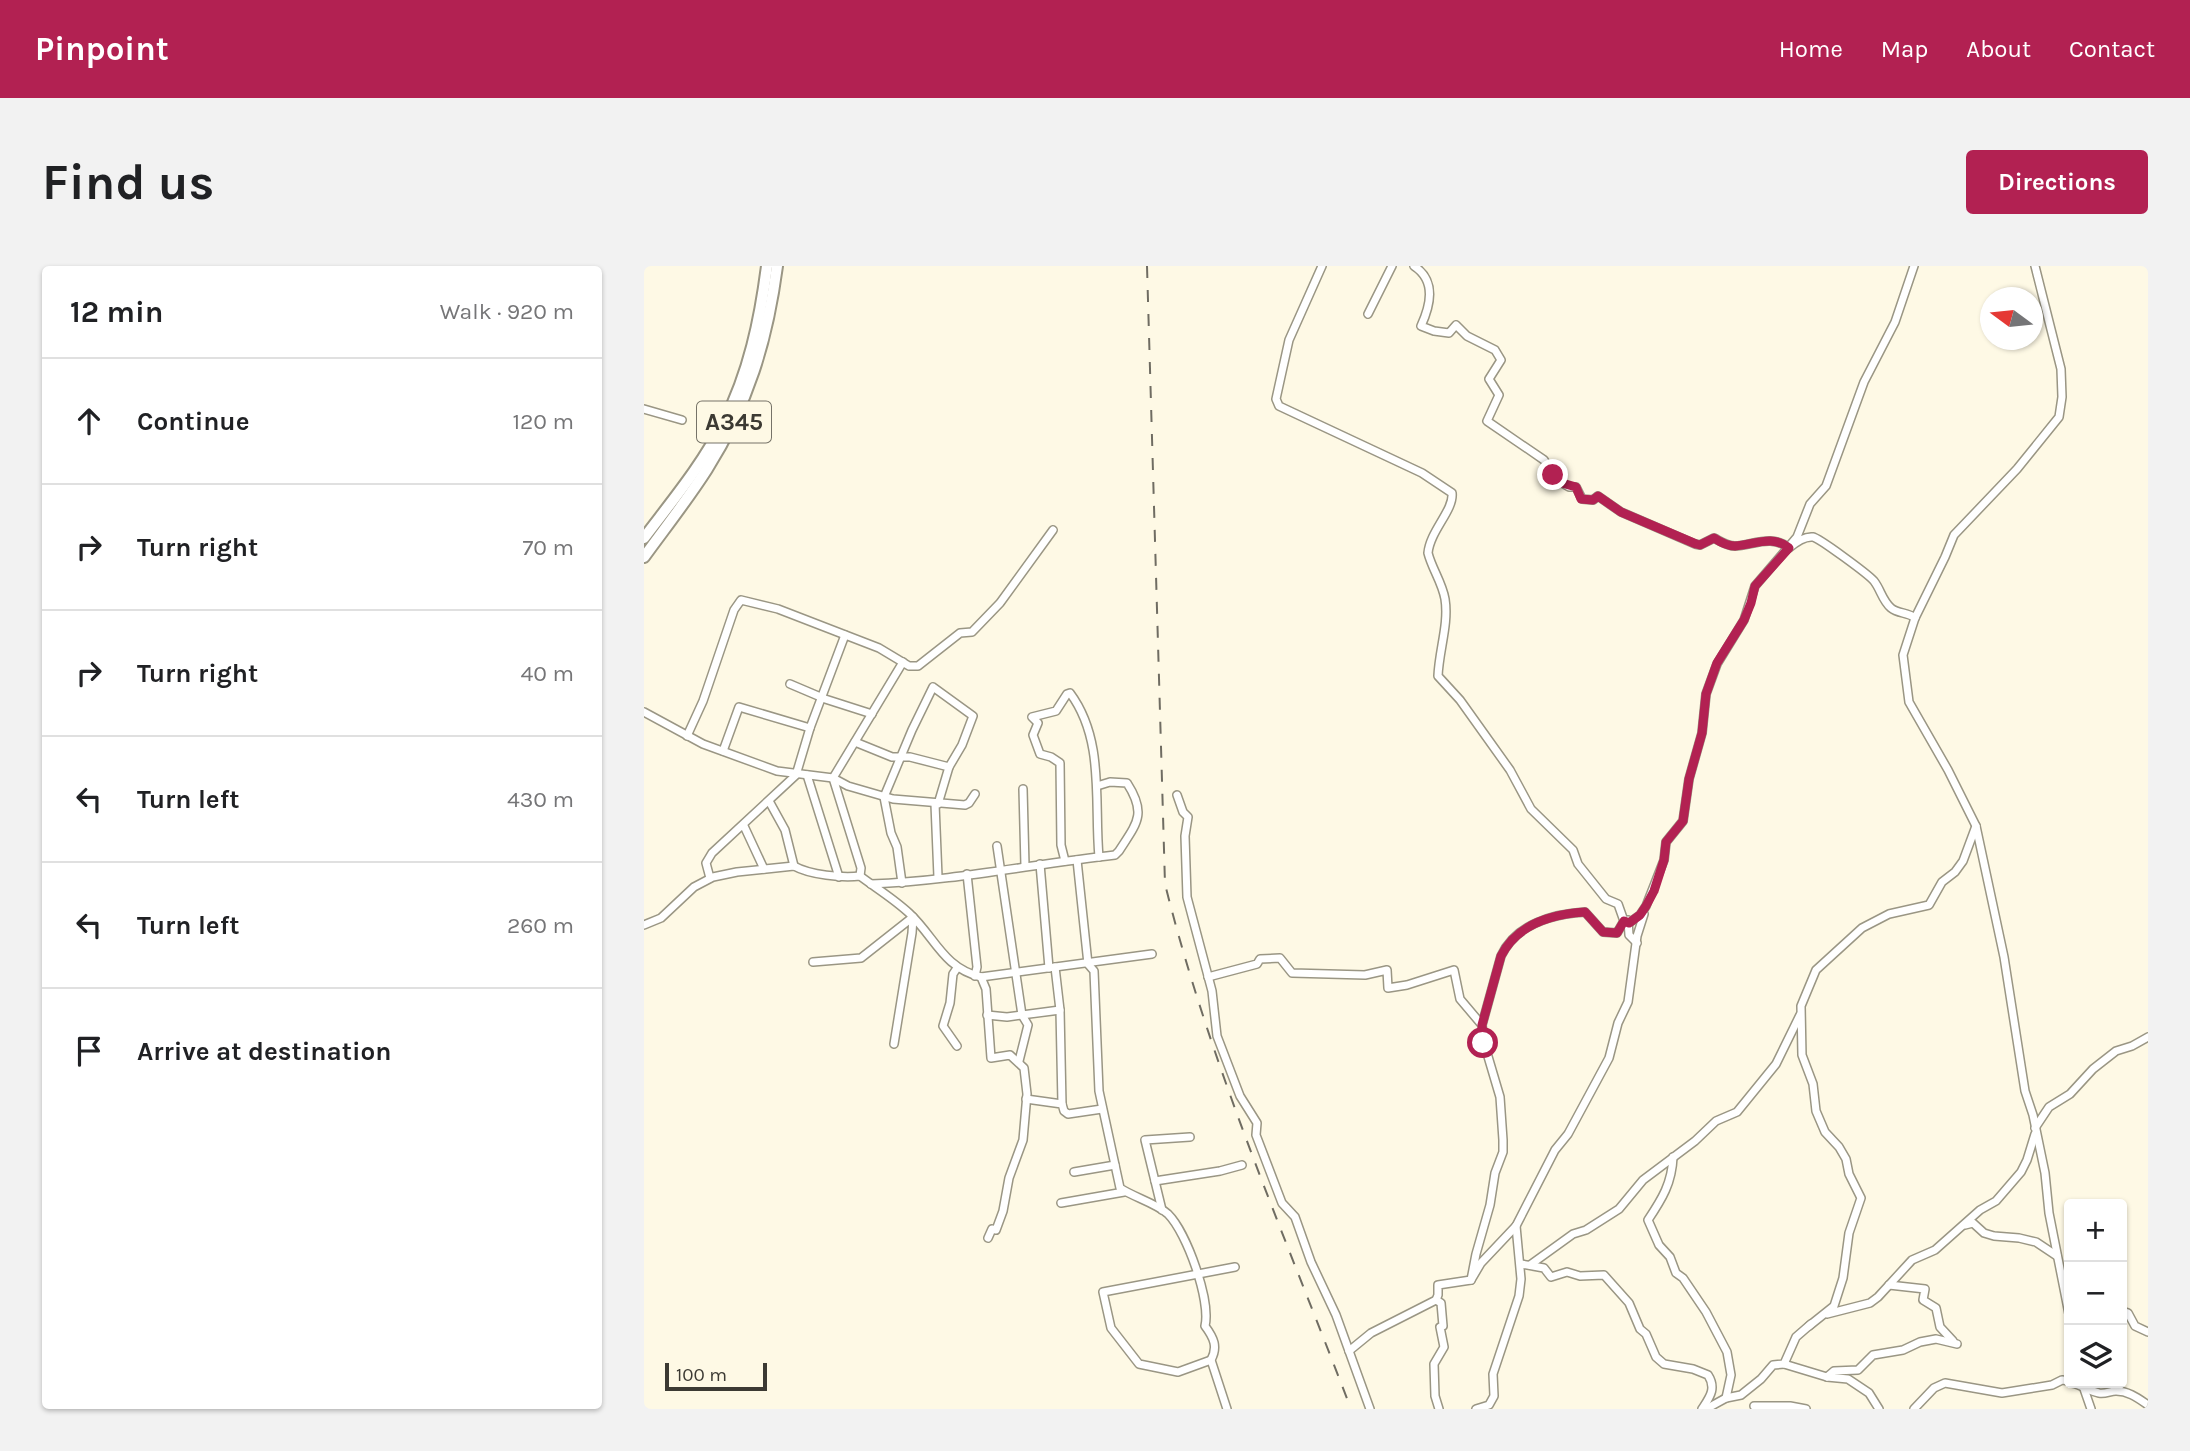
<!DOCTYPE html>
<meta charset="utf-8">
<style>
:root{--surface:#fff;--page:#f2f2f2;--text:#202124;--muted:#757577;--line:#e0e0e0;--accent:#b22152}
body{margin:0;font-family:Karla,sans-serif;background:var(--page);color:var(--text)}
.controls{position:absolute;right:21px;bottom:21px;display:grid;overflow:hidden;border-radius:7px;box-shadow:0 2px 5px #0004}
.controls button{width:63px;height:63px;display:grid;place-items:center;padding:0;border:0;border-bottom:2px solid var(--line);background:var(--surface);color:var(--text);font:35px sans-serif}
.compass{position:absolute;left:1336px;top:21px;width:63px;height:63px;border-radius:50%;background:var(--surface);box-shadow:0 2px 5px #0004;rotate:285deg}
.scale{position:absolute;left:21px;bottom:18px;width:102px;box-sizing:border-box;padding-left:7px;border:4px solid #3c3a33;border-top:0;font-size:19px;line-height:24px;white-space:nowrap;color:#3c3a33;-webkit-text-stroke:5px #fef9e5;paint-order:stroke}
.stop{position:absolute;width:21px;height:21px;margin:-16px;border:5px solid #b22152;border-radius:50%;background:#fff}
.stop.end{background:#b22152;border-color:#fff;box-shadow:0 2px 7px #0008}
.list{margin:0;padding:0;list-style:none}
h2{display:flex;justify-content:space-between;align-items:center;height:91px;margin:0;padding:0 28px;font-size:30px}
h2 small{font-size:23px;font-weight:400;color:var(--muted)}
.list li{display:grid;grid-template-columns:46px 1fr auto;gap:21px;align-items:center;box-sizing:border-box;height:126px;padding:0 28px;border-top:2px solid var(--line)}
.list b{display:block;font-size:26px;white-space:nowrap}
.list em{font-size:23px;font-style:normal;color:var(--muted)}
.icon{flex:none;width:38px;height:38px;fill:none;stroke:currentColor;stroke-width:2;stroke-linecap:round;stroke-linejoin:round}
.map{position:relative;flex:none;width:1504px;height:1143px;overflow:hidden;border-radius:7px}
header{display:flex;align-items:center;gap:42px;box-sizing:border-box;height:98px;padding:0 35px;background:var(--accent);color:#fff}
header strong{font-size:33px}
nav{display:flex;gap:38px;margin-inline-start:auto;font-size:24px}
.intro{display:flex;align-items:center;justify-content:space-between;box-sizing:border-box;height:168px;padding:0 42px}
h1{margin:0;font-size:49px}
.button{padding:18px 32px;border-radius:7px;background:var(--accent);color:#fff;font-size:24px;font-weight:700}
main{display:flex;gap:42px;padding:0 42px}
aside{flex:1;background:var(--surface);border-radius:7px;box-shadow:0 2px 5px #0004}
.map>svg:first-child{display:block}
.lines{fill:none;stroke-linecap:round;stroke-linejoin:round}
.minor-casing{stroke:#9a9684;stroke-width:10}
.trunk-casing{stroke:#9a9684;stroke-width:14}
.minor{stroke:#fff;stroke-width:7}
.trunk{stroke:#fff;stroke-width:10}
.rail{stroke:#6f6c62;stroke-width:2;stroke-dasharray:12 12;stroke-linecap:butt}
.route{stroke:#b22152;stroke-width:9}
.labels{text-anchor:middle;stroke-width:5;stroke-linejoin:round;paint-order:stroke}
.shield{fill:#fef9e5;stroke:#767368;stroke-width:2}
.shield-label{font-size:24px;font-weight:bold;fill:#3c3a33}
</style>
<header>
<strong>Pinpoint</strong>
<nav><a>Home</a><a>Map</a><a>About</a><a>Contact</a></nav>
</header>
<div class="intro"><h1>Find us</h1><a class="button">Directions</a></div>
<main>
<aside>
<h2>12 min<small>Walk · 920 m</small></h2>
<ul class="list">
<li><svg class="icon" aria-label="ahead" viewBox="0 0 24 24"><path d="M12 20V5M6 11l6-6 6 6"/></svg><div><b>Continue</b></div><em>120 m</em></li>
<li><svg class="icon" aria-label="right" viewBox="0 0 24 24"><path d="M7 20v-9h11M14 6l5 5-5 5"/></svg><div><b>Turn right</b></div><em>70 m</em></li>
<li><svg class="icon" aria-label="right" viewBox="0 0 24 24"><path d="M7 20v-9h11M14 6l5 5-5 5"/></svg><div><b>Turn right</b></div><em>40 m</em></li>
<li><svg class="icon" aria-label="left" viewBox="0 0 24 24"><path d="M17 20v-9H6M10 6l-5 5 5 5"/></svg><div><b>Turn left</b></div><em>430 m</em></li>
<li><svg class="icon" aria-label="left" viewBox="0 0 24 24"><path d="M17 20v-9H6M10 6l-5 5 5 5"/></svg><div><b>Turn left</b></div><em>260 m</em></li>
<li><svg class="icon" aria-label="arrive" viewBox="0 0 24 24"><path d="M6 21V4h12l-3 4 3 4H6"/></svg><div><b>Arrive at destination</b></div></li>
</ul>
</aside>
<div class="map">
<svg width="1504" height="1143" viewBox="0 0 1504 1143">
<rect width="100%" height="100%" fill="#fef9e5"/>
<g class="lines">
<!-- minor casing -->
<g class="minor-casing">
<g id="minor">
<path d="M678,0L645,74L632,133L635,140L778,207L808,227C810,244 786,265 784,287C788,303 798,316 801,333C805,358 795,384 794,410L816,434L866,504L887,543L929,584L934,598L962,633L974,638L980,655"/>
<path d="M770,0C793,15 786,40 777,60L790,65L805,67L812,59L823,70L851,84L857,94L845,113L855,129L843,155L900,194L913,214L925,221H932L938,233L949,234L954,230L977,246L1051,278L1056,279L1070,272C1076,275 1083,280 1091,280C1109,279 1128,268 1145,282C1152,276 1160,270 1169,271C1175,272 1224,308 1230,315C1237,324 1238,334 1247,342C1254,348 1264,346 1271,352"/>
<path d="M1391,0L1417,103L1418,131L1415,151L1373,203L1310,269L1301,291L1271,352L1259,389L1265,436L1304,504L1332,560L1360,691L1381,825L1389,849L1401,907L1405,947L1425,1048"/>
<path d="M724,48L748,0"/>
<path d="M0,143L38,154"/>
<path d="M146,418L179,432"/>
<path d="M178,432L228,448"/>
<path d="M0,446L59,478L133,505L189,512L204,520L249,533L321,539L325,537L331,528"/>
<path d="M43,470L59,435L90,344L97,334L134,343L235,382L265,400H274L316,367L328,366L356,337L409,264"/>
<path d="M211,476L248,491H266L305,501L294,538"/>
<path d="M79,485L95,441L166,462"/>
<path d="M163,509L195,611"/>
<path d="M379,523L381,600"/>
<path d="M533,529L539,546L544,551L541,570L543,631L568,725L573,770L596,830L613,857L612,869L638,937L651,951L667,996L692,1049L726,1143"/>
<path d="M125,535L141,564L150,600"/>
<path d="M291,538L294,611"/>
<path d="M100,560L120,603"/>
<path d="M353,580L378,749L384,759L375,795"/>
<path d="M433,594L444,698L450,705L455,825L476,922C489,931 512,937 524,948C543,967 567,1035 561,1060C570,1072 574,1081 567,1094L583,1143"/>
<path d="M421,595L417,579L416,497L407,491L396,488L389,469L394,457L388,451L412,445L423,428L426,427C461,474 450,536 455,591"/>
<path d="M396,598L405,702"/>
<path d="M323,608L333,701L331,710"/>
<path d="M216,610L217,602L189,512L259,396"/>
<path d="M66,612L62,597L68,587L152,509L166,462L201,369"/>
<path d="M258,617L253,581L247,567L240,531L268,464L289,421L329,450L318,479L305,501"/>
<path d="M227,618C309,615 389,598 471,589L475,585C493,557 503,548 483,517L466,516L453,520"/>
<path d="M984,654L985,669L993,677"/>
<path d="M0,659L17,652L50,621L69,611L93,606L150,600C166,609 198,612 216,610C232,622 250,633 265,647C291,671 299,702 337,711L508,688"/>
<path d="M169,696L217,692L269,651L268,667L250,778"/>
<path d="M411,701L416,744L418,838"/>
<path d="M337,711L342,723L347,792L366,789L380,802L383,828L379,874L365,912L359,945L352,964L348,963L344,972"/>
<path d="M564,711L613,698L616,693L636,692L648,707L721,709L743,704L744,722L763,719L810,704L816,733L838,759L840,777L856,831L859,874V886L851,907L846,939L832,988L827,1014"/>
<path d="M343,749L363,751L416,744"/>
<path d="M838,759L857,690C872,658 909,648 941,646L959,666L973,667L980,655L985,657L996,649L1002,640L1020,594L1022,576L1039,555L1045,513L1058,467L1062,428L1073,398L1100,354L1111,320L1153,271L1166,238L1182,220L1220,116L1251,56L1270,0"/>
<path d="M313,780L299,760L306,737L309,708L313,702"/>
<path d="M382,833L418,838L420,845L424,848L458,843"/>
<path d="M1391,862L1405,841L1426,828L1449,803L1472,785L1488,780L1504,771"/>
<path d="M1029,891C1028,917 1018,933 1004,954L1015,979L1026,991L1032,1007L1039,1012L1062,1046L1083,1086L1087,1109L1082,1132"/>
<path d="M430,906L471,899"/>
<path d="M511,915L576,905L598,899"/>
<path d="M417,937L480,926"/>
<path d="M518,944L501,874L546,871"/>
<path d="M1321,959L1329,957L1340,967L1350,970L1375,972L1392,976L1413,990"/>
<path d="M877,998L900,1002L907,1011L923,1006L936,1010L960,1009L985,1037L996,1063L1002,1068L1012,1091L1020,1098L1049,1103L1064,1109C1073,1123 1065,1132 1058,1143"/>
<path d="M886,999L929,968L942,964L975,943L999,914L1051,875L1072,855L1093,846L1132,798L1156,749"/>
<path d="M1245,1019L1281,1023L1279,1034L1292,1042L1296,1061L1309,1075"/>
<path d="M792,1034L797,1037L799,1060L796,1061L800,1081L790,1098L791,1130L795,1143"/>
<path d="M1478,1045L1484,1047L1491,1060L1504,1066"/>
<path d="M1183,1048L1226,1037L1234,1031L1268,994L1291,984L1336,944L1352,935L1377,906L1383,894L1391,868"/>
<path d="M1165,1060L1190,1040L1199,1012L1205,967L1217,932L1205,908L1202,893L1195,881L1181,866L1172,845L1169,818L1158,789L1157,740L1172,704L1218,662L1245,648L1285,639L1298,616L1311,606L1319,595L1332,560"/>
<path d="M705,1085L727,1067L792,1034L794,1029V1019L827,1014L837,997L872,960L911,884L924,868L965,792L974,757L984,736L993,670L1000,648"/>
<path d="M567,1094L534,1106L495,1098L467,1062L459,1026L591,1001"/>
<path d="M1140,1098L1183,1111L1204,1113L1225,1127L1235,1143"/>
<path d="M1183,1111L1190,1105L1214,1104L1229,1089L1259,1084L1276,1076L1292,1073L1313,1078"/>
<path d="M1428,1117C1438,1119 1445,1125 1455,1127C1462,1128 1466,1125 1472,1125C1485,1125 1495,1133 1504,1139"/>
<path d="M1438,1117L1447,1143"/>
<path d="M1110,1140H1146L1162,1143"/>
<path d="M832,1143L845,1139L850,1130L849,1108L875,1030L877,1013L872,960"/>
<path d="M1062,1143L1082,1132L1097,1129L1117,1113L1129,1099L1140,1098L1152,1071L1167,1058"/>
<path d="M1270,1143L1290,1122L1301,1117L1358,1127L1408,1119L1418,1114L1425,1115"/>
</g>
</g>
<!-- trunk casing -->
<g class="trunk-casing">
<g id="trunk">
<path d="M0,272C28,235 59,198 80,156C105,107 116,54 123,0"/>
<path d="M0,291C21,262 44,233 63,203C104,138 123,75 133,0"/>
</g>
</g>
<!-- minor -->
<use href="#minor" class="minor"/>
<!-- trunk -->
<use href="#trunk" class="trunk"/>
<!-- rail -->
<path class="rail" d="M503,0L521,618C566,799 641,970 707,1143"/>
</g>
<g class="lines">
<!-- route -->
<path class="route" d="M839,777L838,759L857,690C873,658 909,648 941,646L959,666L973,667L980,655L985,657L996,649L1002,640L1010,625L1020,594L1022,576L1039,555L1045,513L1058,467L1062,428L1073,397L1100,354L1107,337L1111,320L1145,282C1128,268 1110,279 1091,280C1083,280 1076,276 1070,272L1056,279L1052,278L977,246L954,230L949,234L937,233L932,221L918,217L909,209"/>
</g>
<g class="labels">
<!-- shield labels -->
<rect class="shield" x="53" y="135.5" width="74" height="41" rx="5"/>
<g class="shield-label">
<text x="90" y="164">A345</text>
</g>
</g>
</svg>
<div class="controls">
<button>+</button>
<button>−</button>
<button><svg class="icon" aria-label="layers" viewBox="0 0 24 24"><path d="M12 4l9 5-9 5-9-5zM3 14l9 5 9-5"/></svg></button>
</div>
<svg class="compass" viewBox="-18 -18 36 36"><path d="M0-13l5 13h-10z" fill="#e53935"/><path d="M0 13l5-13h-10z" fill="#757577"/></svg>
<div class="scale">100 m</div>
<div class="stop" style="left:839px;top:777px"></div>
<div class="stop end" style="left:909px;top:209px"></div>
</div>
</main>
